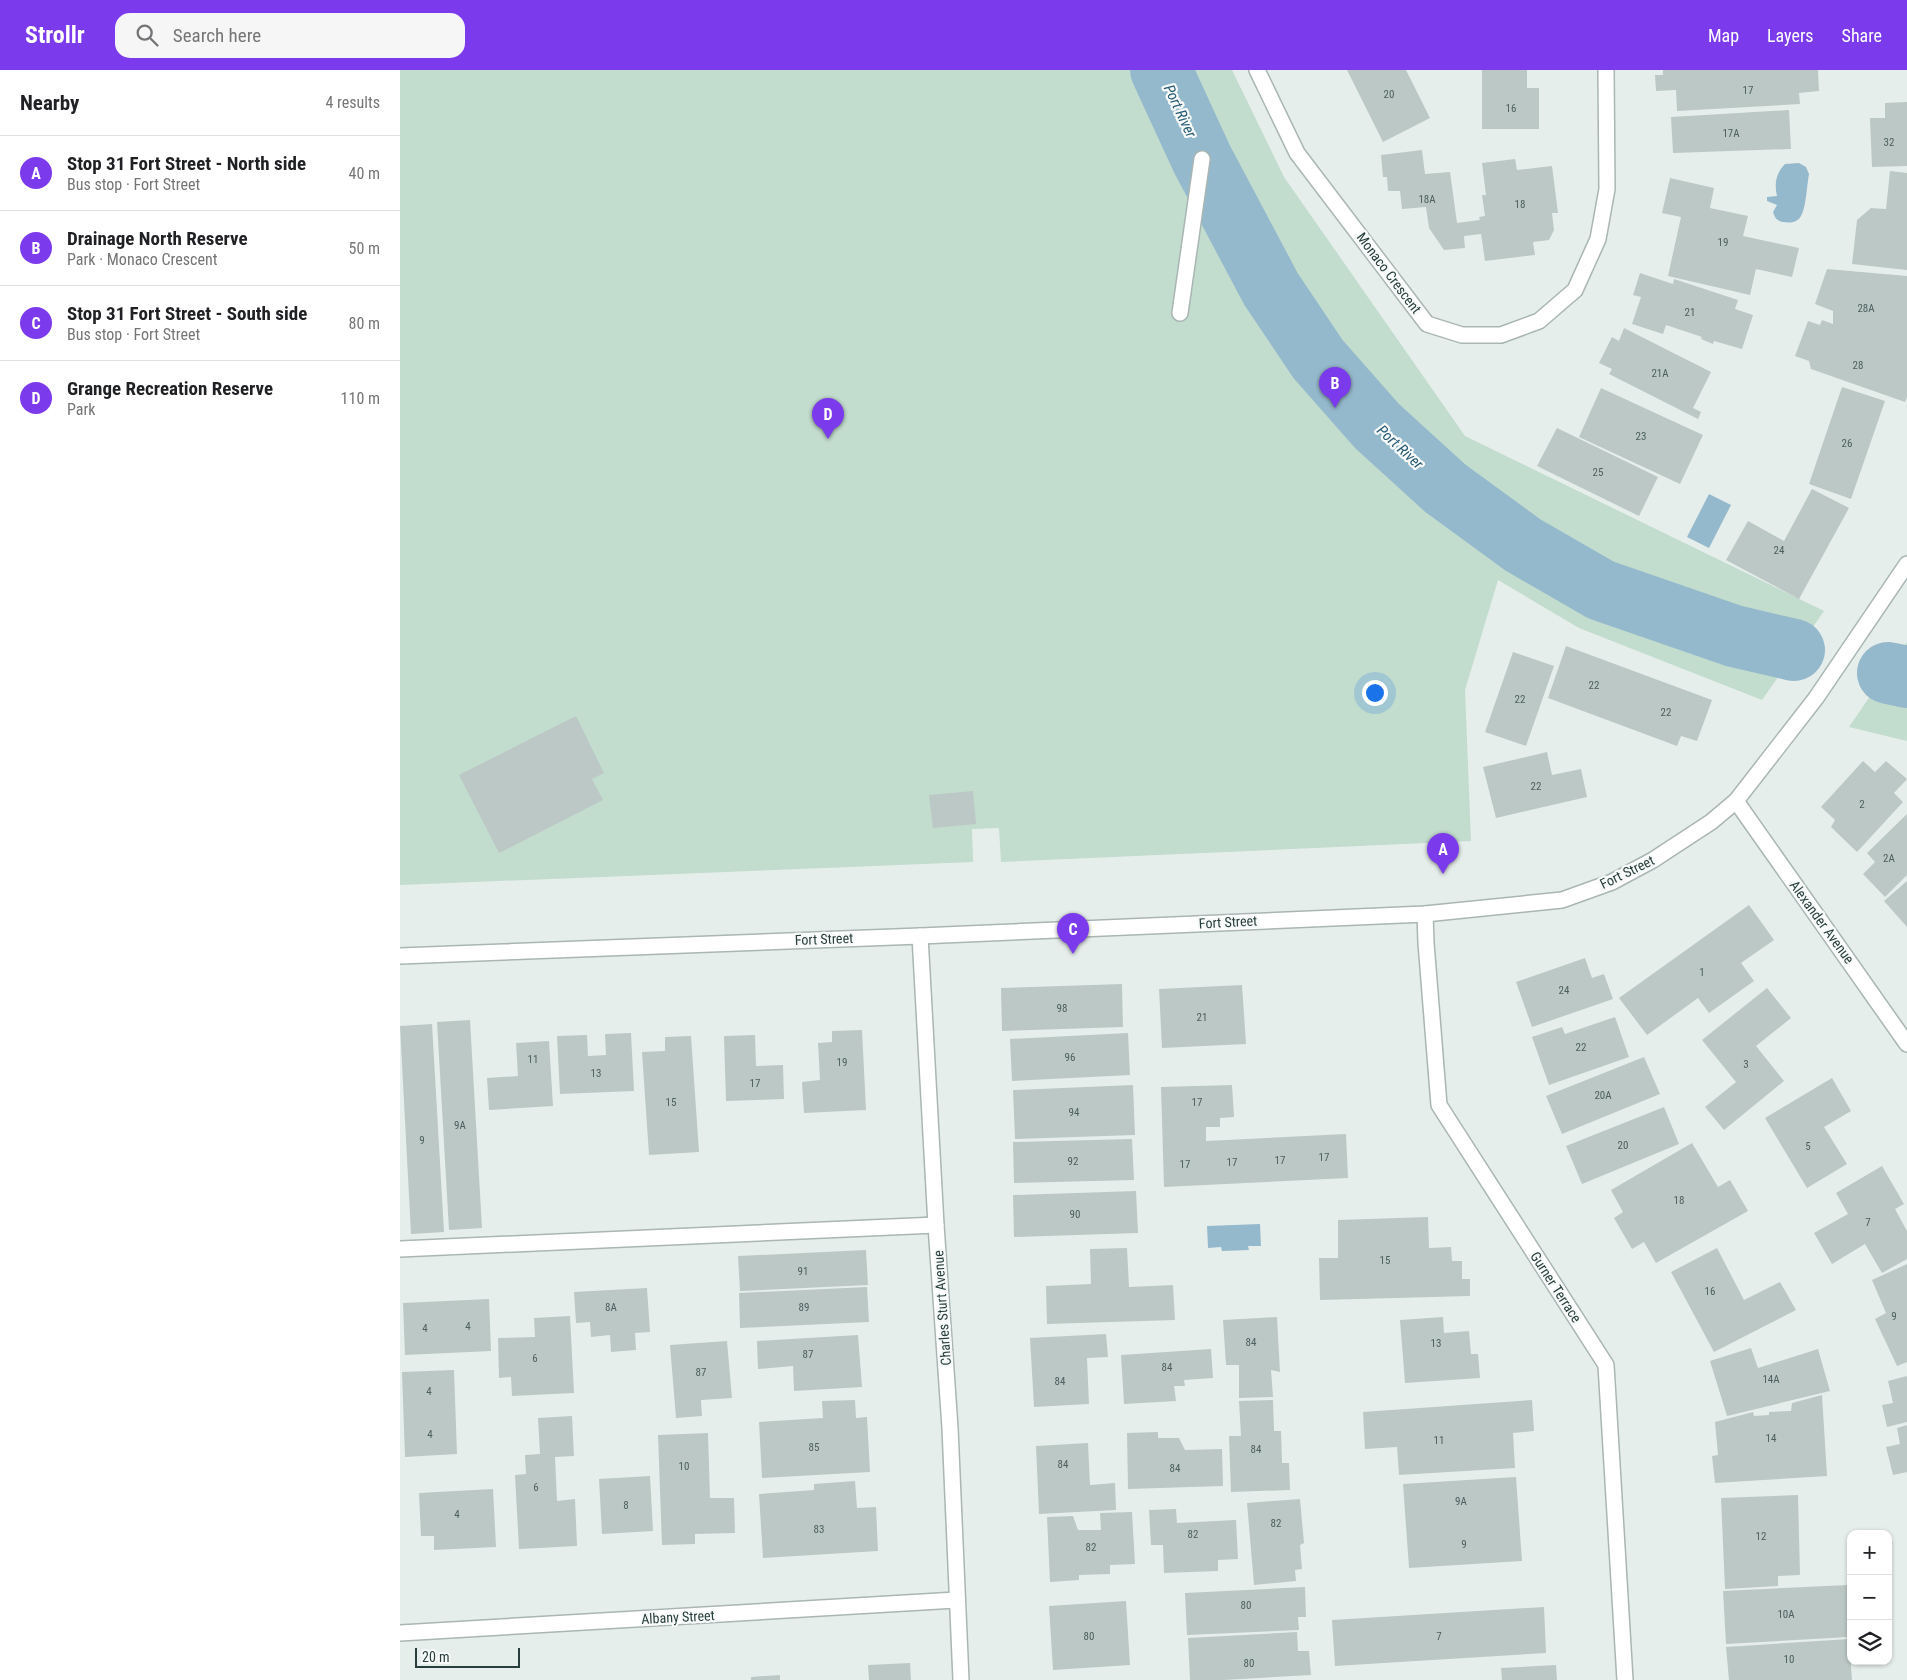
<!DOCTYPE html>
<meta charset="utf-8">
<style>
:root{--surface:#fff;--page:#f6f6f6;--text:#202124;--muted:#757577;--line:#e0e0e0;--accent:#7c3aed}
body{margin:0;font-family:"Roboto Condensed",sans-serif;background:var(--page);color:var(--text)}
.controls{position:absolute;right:15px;bottom:15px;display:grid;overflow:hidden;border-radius:10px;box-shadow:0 1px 4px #0004}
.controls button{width:45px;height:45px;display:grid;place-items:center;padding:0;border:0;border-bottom:1px solid var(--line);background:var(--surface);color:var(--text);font:25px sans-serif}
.scale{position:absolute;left:15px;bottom:12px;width:105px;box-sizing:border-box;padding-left:5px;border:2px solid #273e3c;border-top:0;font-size:14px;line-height:18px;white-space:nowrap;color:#273e3c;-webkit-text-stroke:4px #f7faf9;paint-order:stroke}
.you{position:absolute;left:974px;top:622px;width:18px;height:18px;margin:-12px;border:4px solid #fff;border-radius:50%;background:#1a73e8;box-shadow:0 0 0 8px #1a73e833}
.badge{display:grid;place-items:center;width:32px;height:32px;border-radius:50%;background:var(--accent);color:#fff;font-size:16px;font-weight:700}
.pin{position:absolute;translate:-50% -41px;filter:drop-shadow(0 1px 2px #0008)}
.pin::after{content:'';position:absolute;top:26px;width:18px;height:15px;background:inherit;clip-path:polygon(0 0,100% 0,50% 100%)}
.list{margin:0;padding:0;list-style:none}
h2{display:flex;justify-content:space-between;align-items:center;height:65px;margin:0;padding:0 20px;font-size:21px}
h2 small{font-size:16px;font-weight:400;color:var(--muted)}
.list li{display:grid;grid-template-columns:32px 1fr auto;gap:15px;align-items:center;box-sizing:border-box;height:75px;padding:0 20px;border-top:1px solid var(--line)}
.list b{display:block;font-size:19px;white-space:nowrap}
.list p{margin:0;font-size:16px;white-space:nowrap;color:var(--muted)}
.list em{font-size:16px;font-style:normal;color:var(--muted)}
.icon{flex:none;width:28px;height:28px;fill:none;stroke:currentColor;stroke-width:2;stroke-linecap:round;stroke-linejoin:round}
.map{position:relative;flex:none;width:1507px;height:1610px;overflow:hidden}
header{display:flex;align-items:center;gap:30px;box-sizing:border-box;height:70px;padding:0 25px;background:var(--accent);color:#fff}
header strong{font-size:24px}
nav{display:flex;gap:28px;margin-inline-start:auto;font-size:18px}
.search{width:350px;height:45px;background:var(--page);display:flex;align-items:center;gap:12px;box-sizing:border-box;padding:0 18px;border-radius:15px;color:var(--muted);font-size:19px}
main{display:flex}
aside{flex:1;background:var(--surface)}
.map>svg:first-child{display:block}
.green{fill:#c2dcce}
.water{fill:#95b9cc}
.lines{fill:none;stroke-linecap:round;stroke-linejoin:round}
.river{stroke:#95b9cc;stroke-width:62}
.building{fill:#bcc8c5}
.service-casing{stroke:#a9b6b4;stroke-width:18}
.minor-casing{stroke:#a9b6b4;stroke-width:18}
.tertiary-casing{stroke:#a9b6b4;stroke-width:18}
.service{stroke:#fff;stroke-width:15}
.minor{stroke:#fff;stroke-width:15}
.tertiary{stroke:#fff;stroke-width:15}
.labels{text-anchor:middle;stroke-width:4.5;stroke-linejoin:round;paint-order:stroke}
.number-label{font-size:11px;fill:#4c605e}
.street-label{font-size:14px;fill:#273e3c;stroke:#f7faf9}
.water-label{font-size:15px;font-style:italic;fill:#265974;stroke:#f7faf9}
</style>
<header>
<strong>Strollr</strong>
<div class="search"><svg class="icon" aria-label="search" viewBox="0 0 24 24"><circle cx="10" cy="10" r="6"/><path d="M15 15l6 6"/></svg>Search here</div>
<nav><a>Map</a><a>Layers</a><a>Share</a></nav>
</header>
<main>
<aside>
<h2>Nearby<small>4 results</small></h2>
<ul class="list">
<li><span class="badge">A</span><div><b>Stop 31 Fort Street - North side</b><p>Bus stop · Fort Street</p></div><em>40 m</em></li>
<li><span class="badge">B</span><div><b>Drainage North Reserve</b><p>Park · Monaco Crescent</p></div><em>50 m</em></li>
<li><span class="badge">C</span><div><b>Stop 31 Fort Street - South side</b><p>Bus stop · Fort Street</p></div><em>80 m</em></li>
<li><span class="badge">D</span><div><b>Grange Recreation Reserve</b><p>Park</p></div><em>110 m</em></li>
</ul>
</aside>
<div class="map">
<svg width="1507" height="1610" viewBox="0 0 1507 1610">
<rect width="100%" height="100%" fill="#e6eeec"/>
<!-- green -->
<g class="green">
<path d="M0,0H832L884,107L1065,366L1424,541L1362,630L1179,558L1098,510L1065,620L1071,771L601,792L599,758L572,759L573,792L0,815Z"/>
<path d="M1507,572V671L1449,657Z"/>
</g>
<!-- water -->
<g class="water">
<path d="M1399,93L1406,97L1409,104C1407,115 1406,138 1401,146C1397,153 1390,153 1383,152C1377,151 1375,148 1373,142L1377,135L1367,131V127L1377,126C1374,114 1376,103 1385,94Z"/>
<path d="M1309,424L1331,435L1309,478L1287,467Z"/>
<path d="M860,1154L861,1176H848L849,1180L822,1181L821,1177L808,1178L807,1156Z"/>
</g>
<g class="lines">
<!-- river -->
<g class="river">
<path d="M761,0L802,89L871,219L918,289L977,356L1045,418L1123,475L1201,520L1334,566L1394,580"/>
<path d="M1488,603L1507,607"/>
</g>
</g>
<!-- building -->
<g class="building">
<path d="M947,0H1006L1030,48L983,72Z"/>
<path d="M1082,0H1127V18H1139V59H1082Z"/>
<path d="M1263,0H1418L1419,21L1399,23L1400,34L1277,41L1276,20L1256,21L1255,5H1263Z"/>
<path d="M1507,32V96L1472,97L1470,48H1485V33Z"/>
<path d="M1389,40L1391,79L1273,83L1271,47Z"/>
<path d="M1022,80L1025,104L1050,102L1057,153L1080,150L1079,147L1085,146L1082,125H1086L1082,93L1115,89L1117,100L1152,96L1158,143H1152L1154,160L1149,170L1133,172L1135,185L1085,191L1081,164L1064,166L1065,178L1044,180L1029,158L1026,137L1002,139L1000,121H988L987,107H983L981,85Z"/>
<path d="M1490,101L1507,103V200L1452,194L1457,150L1471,138L1486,139Z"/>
<path d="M1270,108L1314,118L1310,138L1348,146L1343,166L1399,178L1392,207L1356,199L1350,225L1268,206L1281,147L1262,143Z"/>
<path d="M1427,199L1507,206V327L1505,332L1411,299L1409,291L1395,286L1408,251L1420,255L1422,250L1433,254V241L1415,234Z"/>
<path d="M1240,203L1273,214L1274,209L1338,230L1335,239L1353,245L1342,279L1314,271L1313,274L1301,269L1302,267L1266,255L1263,264L1232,254L1241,227L1233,225Z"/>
<path d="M1224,258L1311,302L1293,338L1301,342L1298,349L1209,304L1212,299L1199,293L1212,267L1219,271Z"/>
<path d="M1442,317L1485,331L1451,429L1409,414Z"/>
<path d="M1201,318L1303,365L1280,414L1179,367Z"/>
<path d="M1157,358L1258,407L1239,446L1137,396Z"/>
<path d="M1412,419L1449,438L1399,529L1326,490L1348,451L1384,471Z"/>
<path d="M1166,576L1312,630L1297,671L1281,666L1277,676L1148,628Z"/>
<path d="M1113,582L1154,596L1126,676L1085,662Z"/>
<path d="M176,646L204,703L192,709L203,730L99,783L59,705Z"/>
<path d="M1147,682L1152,705L1181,699L1187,727L1096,748L1083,697Z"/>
<path d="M1463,691L1475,702L1486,691L1507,709L1494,723L1503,732L1457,782L1431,757L1435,750L1421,737Z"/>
<path d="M573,721L576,754L533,758L529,725Z"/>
<path d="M1507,744V805L1485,827L1463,804L1475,792L1467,783Z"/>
<path d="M1507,811V857L1484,831Z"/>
<path d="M1349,835L1374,870L1341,893L1354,911L1309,943L1298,928L1247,965L1219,928Z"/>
<path d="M1185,888L1192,908L1204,904L1213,929L1132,957L1116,912Z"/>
<path d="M722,914L723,957L602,961L601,918Z"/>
<path d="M842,915L846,974L762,978L759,919Z"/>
<path d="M1367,918L1391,948L1356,976L1384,1011L1324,1060L1305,1037L1336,1012L1302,970Z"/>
<path d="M1215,947L1229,987L1149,1015L1132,967L1162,957L1165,964Z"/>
<path d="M70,950L82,1158L49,1160L37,952Z"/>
<path d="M32,954L44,1162L11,1164L0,956Z"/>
<path d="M462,960L466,1040L404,1043L402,1012L420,1010L418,973L432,972V961Z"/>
<path d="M231,963L234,1021L160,1024L157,966L187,965L188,986L206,985L205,964Z"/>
<path d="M728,963L730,1005L612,1011L610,969Z"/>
<path d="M355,965L356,996L383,995L384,1029L326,1031L324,966Z"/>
<path d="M291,966L299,1082L249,1085L242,982L265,981V967Z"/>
<path d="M149,971L153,1036L89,1040L87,1008L118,1006L116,973Z"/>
<path d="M1244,987L1260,1024L1162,1064L1146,1026Z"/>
<path d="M1432,1008L1451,1041L1424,1057L1447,1094L1407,1118L1365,1048Z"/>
<path d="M733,1015L735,1065L615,1069L613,1020Z"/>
<path d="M832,1015L834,1047L820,1048V1057H806V1071L946,1064L948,1108L764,1117L761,1017Z"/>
<path d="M1264,1037L1279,1074L1182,1114L1166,1076Z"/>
<path d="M732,1069L734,1110L614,1113L613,1072Z"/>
<path d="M1292,1073L1318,1117L1330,1110L1348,1141L1256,1193L1244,1172L1232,1179L1214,1148L1223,1142L1211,1120Z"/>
<path d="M1482,1096L1504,1134L1495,1139L1507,1161V1189L1482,1203L1465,1174L1432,1194L1414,1163L1448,1144L1436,1123Z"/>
<path d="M736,1121L738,1163L614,1167L613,1125Z"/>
<path d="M1028,1147L1029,1178L1051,1177L1052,1191H1062V1209H1070V1226L920,1230L919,1188H938V1150Z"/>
<path d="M727,1178L729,1217L773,1215L775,1250L647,1254L646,1216L691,1214L690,1179Z"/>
<path d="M1317,1178L1344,1230L1380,1212L1396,1240L1314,1282L1271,1202Z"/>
<path d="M466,1180L468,1215L340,1221L338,1186Z"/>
<path d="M1507,1194V1292L1497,1296L1475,1249L1486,1243L1472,1210Z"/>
<path d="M467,1217L469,1252L340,1258L339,1223Z"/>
<path d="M247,1218L250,1262L235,1263L236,1280L211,1282L210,1265L191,1267L190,1252L176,1253L174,1222Z"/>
<path d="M89,1229L91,1281L5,1285L3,1233Z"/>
<path d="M170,1246L174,1323L112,1326L111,1307L99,1308L98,1268L135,1267L134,1248Z"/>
<path d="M877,1247L880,1302L871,1300L873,1327L839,1328V1295H826L823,1250Z"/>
<path d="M1043,1247L1044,1263L1069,1261L1071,1284H1078L1080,1308L1005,1313L1000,1250Z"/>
<path d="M706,1264L708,1287L687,1288L689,1334L634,1337L630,1268Z"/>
<path d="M458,1265L462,1317L394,1321L393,1296L358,1299L357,1271Z"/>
<path d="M327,1271L332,1328L301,1330L302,1346L276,1348L270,1275Z"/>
<path d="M1351,1278L1358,1298L1418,1279L1430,1321L1327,1346L1310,1291Z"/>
<path d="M811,1279L813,1308L784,1310L785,1316H774L776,1331L724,1334L721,1285Z"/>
<path d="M54,1300L57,1384L5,1387L2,1302Z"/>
<path d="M1507,1306V1352L1487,1357L1482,1335L1493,1333L1488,1311Z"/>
<path d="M1422,1325L1427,1406L1315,1413L1312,1386L1318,1385L1315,1352L1353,1342L1354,1346L1369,1345V1342L1391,1341L1392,1333Z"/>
<path d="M455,1330L456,1348L467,1347L470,1402L362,1408L359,1352L423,1348L422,1331Z"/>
<path d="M873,1330L874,1361H881L882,1393H889L890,1420L831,1422L829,1366H841L839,1331Z"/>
<path d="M1132,1330L1134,1361L1113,1363L1115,1398L999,1405L997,1377L965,1379L963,1342Z"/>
<path d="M172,1346L174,1386L155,1387L157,1431L175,1429L177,1476L119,1479L115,1405L126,1404L125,1385L140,1384L138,1348Z"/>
<path d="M1507,1355V1402L1493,1405L1486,1377L1500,1374L1497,1358Z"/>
<path d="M758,1362V1368H779L785,1380L822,1379L823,1416L728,1419L727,1363Z"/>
<path d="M308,1363L310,1428H334L335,1463L295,1464V1474L262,1475L258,1365Z"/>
<path d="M688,1373L690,1415L715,1413L716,1440L639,1444L636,1376Z"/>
<path d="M250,1406L253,1461L202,1464L199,1409Z"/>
<path d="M1116,1407L1122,1491L1009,1498L1003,1414Z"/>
<path d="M455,1411L457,1438L476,1437L478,1481L363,1488L359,1424L414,1420V1414Z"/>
<path d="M93,1419L96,1477L34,1480V1466H21L19,1423Z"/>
<path d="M1398,1425L1400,1505L1378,1506V1516L1325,1519L1321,1428Z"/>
<path d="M900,1429L904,1473L900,1475L902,1499L895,1500L896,1511L854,1515L847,1433Z"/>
<path d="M776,1439L777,1453L836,1450L838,1489L818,1490V1501L764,1503L763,1475H751L749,1440Z"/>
<path d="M732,1442L735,1494L710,1495V1504L679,1505V1510L650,1512L647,1447L673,1446L678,1460H701L700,1443Z"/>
<path d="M1447,1515L1449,1567L1326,1574L1323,1521Z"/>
<path d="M905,1517L906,1547H898L899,1560L787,1565L785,1523Z"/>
<path d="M726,1531L730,1595L653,1600L649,1536Z"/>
<path d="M1144,1537L1146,1583L935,1596L932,1550Z"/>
<path d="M897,1562L898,1581H909L911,1605L823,1610H790L788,1568Z"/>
<path d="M1449,1569L1452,1610H1329L1326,1577Z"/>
<path d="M510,1593L511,1610H469L468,1595Z"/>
<path d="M1156,1595L1157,1610H1102L1101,1598Z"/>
<path d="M380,1605V1610H351V1607Z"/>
</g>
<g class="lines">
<!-- service casing -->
<g class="service-casing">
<g id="service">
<path d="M780,243L802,89"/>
<path d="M0,1179L536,1155"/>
</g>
</g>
<!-- minor casing -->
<g class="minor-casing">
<g id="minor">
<path d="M857,0L897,83L1027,254L1062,265H1101L1139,251L1175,220L1198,169L1207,119L1206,0"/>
<path d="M1336,731L1507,974"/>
<path d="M1025,844L1026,873L1039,1035L1206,1295L1225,1610"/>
<path d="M520,866L536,1155L550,1358L561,1610"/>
<path d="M0,1563L556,1530"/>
</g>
</g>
<!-- tertiary casing -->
<g class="tertiary-casing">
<path id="tertiary" d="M0,886L520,866L1025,844L1162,830L1212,812L1253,790L1311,752L1336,731L1416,628L1507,494"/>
</g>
<!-- service -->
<use href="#service" class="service"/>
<!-- minor -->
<use href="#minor" class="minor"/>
<!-- tertiary -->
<use href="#tertiary" class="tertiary"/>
</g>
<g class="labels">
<!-- number labels -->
<g class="number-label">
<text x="1348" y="24">17</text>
<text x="989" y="28">20</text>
<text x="1111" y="42">16</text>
<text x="1331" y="67">17A</text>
<text x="1489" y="76">32</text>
<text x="1027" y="133">18A</text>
<text x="1120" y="138">18</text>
<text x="1323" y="176">19</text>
<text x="1466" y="242">28A</text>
<text x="1290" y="246">21</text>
<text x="1458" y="299">28</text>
<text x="1260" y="307">21A</text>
<text x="1241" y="370">23</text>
<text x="1447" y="377">26</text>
<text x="1198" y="406">25</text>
<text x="1379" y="484">24</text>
<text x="1194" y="619">22</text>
<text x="1120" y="633">22</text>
<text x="1266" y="646">22</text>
<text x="1136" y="720">22</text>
<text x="1462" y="738">2</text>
<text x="1489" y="792">2A</text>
<text x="1302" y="906">1</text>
<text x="1164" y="924">24</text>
<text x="662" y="942">98</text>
<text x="802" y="951">21</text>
<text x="1181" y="981">22</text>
<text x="670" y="991">96</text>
<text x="133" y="993">11</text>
<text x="442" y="996">19</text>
<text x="1346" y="998">3</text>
<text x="196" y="1007">13</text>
<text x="355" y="1017">17</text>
<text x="1203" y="1029">20A</text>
<text x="271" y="1036">15</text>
<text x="797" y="1036">17</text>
<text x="674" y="1046">94</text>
<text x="60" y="1059">9A</text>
<text x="22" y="1074">9</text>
<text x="1223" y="1079">20</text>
<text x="1408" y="1080">5</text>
<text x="924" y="1091">17</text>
<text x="880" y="1094">17</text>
<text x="673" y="1095">92</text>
<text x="832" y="1096">17</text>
<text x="785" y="1098">17</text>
<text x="1279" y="1134">18</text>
<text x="675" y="1148">90</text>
<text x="1468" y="1156">7</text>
<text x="985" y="1194">15</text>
<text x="403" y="1205">91</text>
<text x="1310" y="1225">16</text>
<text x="211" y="1241">8A</text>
<text x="404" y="1241">89</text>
<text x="1494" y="1250">9</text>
<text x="68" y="1260">4</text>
<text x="25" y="1262">4</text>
<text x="851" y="1276">84</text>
<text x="1036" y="1277">13</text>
<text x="408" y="1288">87</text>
<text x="135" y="1292">6</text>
<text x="767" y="1301">84</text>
<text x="301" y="1306">87</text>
<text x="1371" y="1313">14A</text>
<text x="660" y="1315">84</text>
<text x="29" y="1325">4</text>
<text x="30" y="1368">4</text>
<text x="1371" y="1372">14</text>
<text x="1039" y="1374">11</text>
<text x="414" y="1381">85</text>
<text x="856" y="1383">84</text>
<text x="663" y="1398">84</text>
<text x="284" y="1400">10</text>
<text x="775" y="1402">84</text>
<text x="136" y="1421">6</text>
<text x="1061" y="1435">9A</text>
<text x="226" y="1439">8</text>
<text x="57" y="1448">4</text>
<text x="876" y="1457">82</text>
<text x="419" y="1463">83</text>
<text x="793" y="1468">82</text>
<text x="1361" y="1470">12</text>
<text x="1064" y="1478">9</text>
<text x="691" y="1481">82</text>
<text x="846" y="1539">80</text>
<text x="1386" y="1548">10A</text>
<text x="689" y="1570">80</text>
<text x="1039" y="1570">7</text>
<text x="1389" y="1593">10</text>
<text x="849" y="1597">80</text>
</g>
<!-- street labels -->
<g class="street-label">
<text transform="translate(989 203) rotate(53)" y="5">Monaco Crescent</text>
<text transform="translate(1227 802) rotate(-26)" y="5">Fort Street</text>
<text transform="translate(828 852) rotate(-3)" y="5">Fort Street</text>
<text transform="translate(1422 852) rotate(54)" y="5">Alexander Avenue</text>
<text transform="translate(424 869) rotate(-2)" y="5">Fort Street</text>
<text transform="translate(1156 1217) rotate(57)" y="5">Gurner Terrace</text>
<text transform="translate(542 1238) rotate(-94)" y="5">Charles Sturt Avenue</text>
<text transform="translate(278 1547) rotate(-3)" y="5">Albany Street</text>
</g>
<!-- water labels -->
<g class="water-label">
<text transform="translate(780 41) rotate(65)" y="5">Port River</text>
<text transform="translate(1000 377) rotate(43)" y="5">Port River</text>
</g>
</g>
</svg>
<div class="controls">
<button>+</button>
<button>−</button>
<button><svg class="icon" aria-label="layers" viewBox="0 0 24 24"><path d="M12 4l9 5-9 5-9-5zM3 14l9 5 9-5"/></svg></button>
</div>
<div class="scale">20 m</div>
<div class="you"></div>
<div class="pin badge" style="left:1043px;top:804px">A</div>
<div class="pin badge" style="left:935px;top:338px">B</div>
<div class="pin badge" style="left:673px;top:884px">C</div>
<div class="pin badge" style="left:428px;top:369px">D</div>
</div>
</main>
